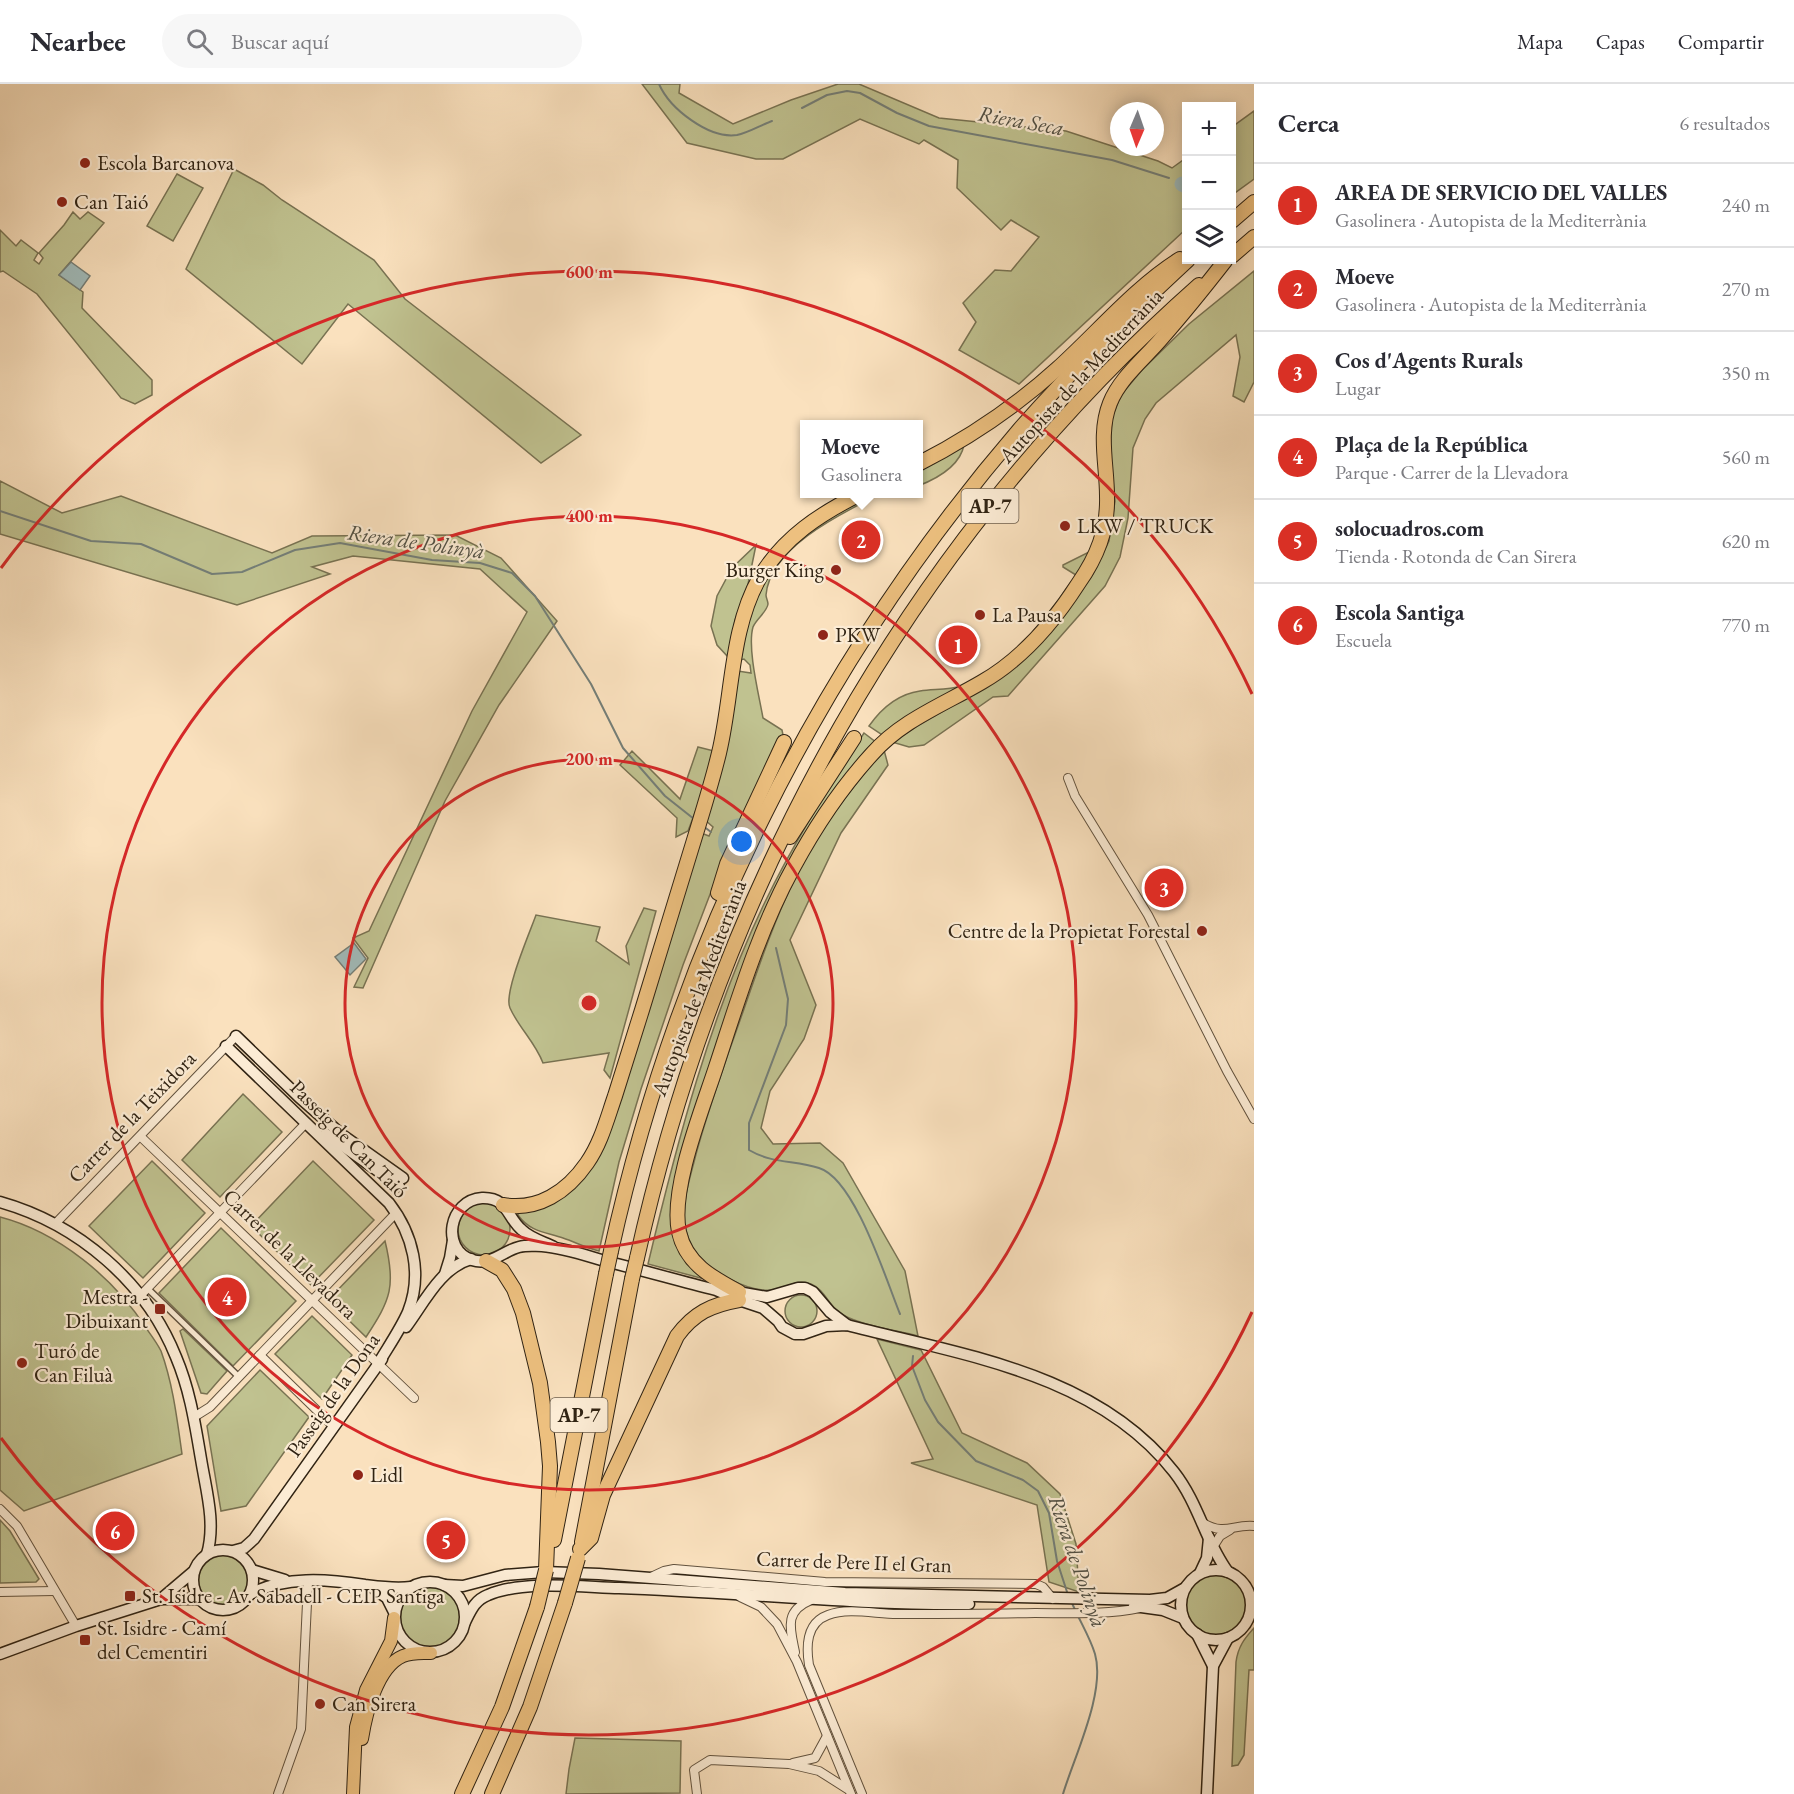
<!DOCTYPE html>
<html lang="es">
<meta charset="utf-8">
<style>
:root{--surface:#fff;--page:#f7f7f7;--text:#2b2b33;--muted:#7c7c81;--line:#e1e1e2;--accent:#d93025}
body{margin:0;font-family:"EB Garamond",serif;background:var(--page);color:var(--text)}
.controls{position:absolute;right:18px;top:18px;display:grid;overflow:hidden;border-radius:0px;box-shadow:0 3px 15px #0003}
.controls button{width:54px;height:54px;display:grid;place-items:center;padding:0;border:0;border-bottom:2px solid var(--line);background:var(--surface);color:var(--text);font:30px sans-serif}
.compass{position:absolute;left:1110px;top:18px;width:54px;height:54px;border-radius:50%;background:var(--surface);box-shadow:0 3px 15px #0003;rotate:182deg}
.you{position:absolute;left:742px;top:758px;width:21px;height:21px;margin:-15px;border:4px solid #fff;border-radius:50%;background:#1a73e8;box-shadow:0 0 0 9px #1a73e833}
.badge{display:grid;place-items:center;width:39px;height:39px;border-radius:50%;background:var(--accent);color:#fff;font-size:20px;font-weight:700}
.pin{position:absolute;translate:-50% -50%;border:3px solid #fff;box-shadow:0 2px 6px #0006}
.popup{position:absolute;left:800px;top:336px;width:123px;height:78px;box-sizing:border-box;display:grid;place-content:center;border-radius:0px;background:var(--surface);filter:drop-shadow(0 2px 4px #0005);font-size:20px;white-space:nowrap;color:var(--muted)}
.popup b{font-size:22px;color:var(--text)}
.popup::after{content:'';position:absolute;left:50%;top:100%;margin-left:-12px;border:12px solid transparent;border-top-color:var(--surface)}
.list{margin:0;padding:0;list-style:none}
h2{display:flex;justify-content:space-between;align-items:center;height:78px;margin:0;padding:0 24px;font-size:26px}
h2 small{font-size:20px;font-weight:400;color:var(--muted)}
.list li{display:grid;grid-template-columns:39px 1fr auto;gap:18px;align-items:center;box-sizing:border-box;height:84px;padding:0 24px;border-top:2px solid var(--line)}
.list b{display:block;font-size:22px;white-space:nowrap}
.list p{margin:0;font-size:20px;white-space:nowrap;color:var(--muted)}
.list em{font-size:20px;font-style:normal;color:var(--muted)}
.icon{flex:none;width:33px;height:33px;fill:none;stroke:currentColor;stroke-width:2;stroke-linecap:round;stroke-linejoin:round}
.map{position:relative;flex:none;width:1254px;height:1710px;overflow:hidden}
header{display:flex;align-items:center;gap:36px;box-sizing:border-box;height:84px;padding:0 30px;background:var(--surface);border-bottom:2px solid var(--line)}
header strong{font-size:28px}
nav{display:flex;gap:33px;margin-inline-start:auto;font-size:21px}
.search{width:420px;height:54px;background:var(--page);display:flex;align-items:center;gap:15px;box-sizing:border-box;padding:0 21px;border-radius:33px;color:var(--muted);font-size:22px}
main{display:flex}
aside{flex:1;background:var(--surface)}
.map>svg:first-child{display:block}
.green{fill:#c0c290;stroke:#787252;stroke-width:1.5}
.water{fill:#a1bbba;stroke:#747e77;stroke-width:1.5}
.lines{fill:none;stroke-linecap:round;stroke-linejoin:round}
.stream{stroke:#747e77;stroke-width:2}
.river{stroke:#a1bbba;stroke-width:15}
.pedestrian-casing{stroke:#62523e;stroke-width:8}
.minor-casing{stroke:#62523e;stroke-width:10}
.secondary-casing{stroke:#302313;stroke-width:13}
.trunk-casing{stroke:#302313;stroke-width:14}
.motorway-casing{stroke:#302313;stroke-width:16}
.pedestrian{stroke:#fcecd5;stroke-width:5}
.minor{stroke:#fcecd5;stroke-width:8}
.secondary{stroke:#fcecd5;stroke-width:10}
.trunk{stroke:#edc07f;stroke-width:12}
.motorway{stroke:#edc07f;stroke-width:14}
.motorway-bridge-casing{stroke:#302313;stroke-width:16;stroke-linecap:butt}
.motorway-bridge{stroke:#edc07f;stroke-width:14}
.ring{fill:none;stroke:#d62828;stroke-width:3}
.poi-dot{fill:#8f2418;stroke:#fcecd5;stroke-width:2}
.labels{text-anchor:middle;stroke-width:4.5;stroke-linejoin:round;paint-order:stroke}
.shield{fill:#fcecd5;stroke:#6d5f4d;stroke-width:1.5}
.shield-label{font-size:20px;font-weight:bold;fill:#302313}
.poi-label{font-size:21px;fill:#302313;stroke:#fcecd5;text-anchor:start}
.street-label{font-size:21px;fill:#302313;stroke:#fcecd5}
.water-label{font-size:22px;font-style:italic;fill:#525145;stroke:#fcecd5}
.centre{fill:#d62828;stroke:#fcecd5;stroke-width:3}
.ring-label{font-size:18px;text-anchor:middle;font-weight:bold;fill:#d62828;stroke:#fcecd5;stroke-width:4.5;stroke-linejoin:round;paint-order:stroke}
</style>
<header>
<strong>Nearbee</strong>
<div class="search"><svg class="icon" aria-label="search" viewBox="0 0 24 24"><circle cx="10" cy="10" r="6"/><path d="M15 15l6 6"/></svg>Buscar aquí</div>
<nav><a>Mapa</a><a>Capas</a><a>Compartir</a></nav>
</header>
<main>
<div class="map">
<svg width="1254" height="1710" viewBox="0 0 1254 1710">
<rect width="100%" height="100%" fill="#fae1be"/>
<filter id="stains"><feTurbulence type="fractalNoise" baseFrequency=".00333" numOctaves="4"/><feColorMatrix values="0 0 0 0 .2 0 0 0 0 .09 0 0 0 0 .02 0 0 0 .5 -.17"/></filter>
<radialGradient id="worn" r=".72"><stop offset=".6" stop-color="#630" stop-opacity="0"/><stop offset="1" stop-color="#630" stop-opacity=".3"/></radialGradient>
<!-- green -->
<g class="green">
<path d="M642,0H680L679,9L733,40L791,16L838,0H859L939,34L1066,47L1158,77L1172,84L1186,74V145L1019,300L959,266L976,238L963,219L995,186L1011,187L1039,153L1011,136L1001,146L957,104L958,76L924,56L919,60L860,35L783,75H756L687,59Z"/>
<path d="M1254,27V95L1232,111V43Z"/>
<path d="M234,85L263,101L282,116L374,176L405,215L581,351L541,379L348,220L302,280L186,185Z"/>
<path d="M177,90L203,104L173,157L147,142Z"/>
<path d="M73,128L80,135L88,128L104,139L59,191L83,208L82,224L152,296V311L135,320L121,314L37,210L3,187L0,188V146L16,162L21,156L38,169L34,176L39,180L43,174L39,169L64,141Z"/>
<path d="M1254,187V298L1244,318L1233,312L1240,273L1236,251L1156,319L1145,335L1133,364L1128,434L1120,473L1105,502L1008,612L993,613L924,661L909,663L892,658L914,644L1007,590L1064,531L1093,490L1109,457L1115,417L1110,369L1112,333L1121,311L1142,286L1189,240Z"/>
<path d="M964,361C960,382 936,395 918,402V383Z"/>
<path d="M0,397L62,429L121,412L272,469L312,452L455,451L501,474L557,537L499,621L445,717L363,904L354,903L368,874L353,854L369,847L472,627L527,528L480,485L353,472L312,483L330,490L237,521L0,450Z"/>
<path d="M867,410H886L876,412C840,430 770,464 766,511C766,514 768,517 768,520C767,528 756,535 753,543C747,564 759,611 763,634L782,646L783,651L722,779L683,881L641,1005L619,1078L599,1167C586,1164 575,1158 563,1154C545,1148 530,1148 518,1131L519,1128L587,1087L701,749L709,752L713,743L705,736L738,587L751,589L750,581L744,575L740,576C743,558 745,535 752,518C771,467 821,433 867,410Z"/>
<path d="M756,461L747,505L735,536L729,574L717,561L711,542L717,512L732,484Z"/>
<path d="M1089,468H1093L1038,546L1000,582L884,652L869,642C881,625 898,610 920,607C934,605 948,606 961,602C1009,584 1048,532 1076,491L1063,483V481Z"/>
<path d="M864,649L877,659L771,819L673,1139L708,1196L648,1180C677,1058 710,932 765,818C793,759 829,704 864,649Z"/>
<path d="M698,663L714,667L699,718L688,747L676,753L677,734L620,681L632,667L680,715Z"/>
<path d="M884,666L888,681L841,749L790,856L816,921L804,955L770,1007L761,1044L773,1060L820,1059L843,1079L905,1187L918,1252C895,1246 863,1242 843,1231C829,1224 826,1206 811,1200C795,1194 787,1205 773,1206C749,1209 711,1188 697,1170C690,1161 685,1147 684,1136C683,1117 689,1097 694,1078C703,1042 716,1006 728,970C750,910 768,849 796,792C819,745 851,705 884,666Z"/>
<path d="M644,824L656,827L610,994L604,986L609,969L543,979C535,958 519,944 510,924C503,910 530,848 536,831L600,843L596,857L629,880L626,862Z"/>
<path d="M243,1010L282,1048L220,1113L182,1076Z"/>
<path d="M152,1077L205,1129L143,1194L89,1142Z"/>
<path d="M313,1077L374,1136L311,1201L251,1142Z"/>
<circle cx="484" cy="1145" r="26"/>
<path d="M0,1133C58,1148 114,1194 146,1244C151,1251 157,1259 161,1267C173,1300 177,1335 182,1370L24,1427L0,1406Z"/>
<path d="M221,1144L296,1217L233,1282L159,1209Z"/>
<path d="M385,1157C396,1202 391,1215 366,1253L328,1216Z"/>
<circle cx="801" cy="1227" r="16"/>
<path d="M312,1232L352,1271L322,1315L275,1270Z"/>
<path d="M183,1245L227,1287L207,1310L201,1309L180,1247Z"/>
<path d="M877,1255L921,1266L962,1349L1027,1379L1060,1410L1076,1460L1079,1508L1049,1498L1037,1421L911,1379L933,1375Z"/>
<path d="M260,1286L309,1333L246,1422L221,1427L207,1342Z"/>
<path d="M0,1436L10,1447L39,1495L36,1498L0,1499Z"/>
<circle cx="223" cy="1496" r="30"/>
<circle cx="1216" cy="1521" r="35"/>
<circle cx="430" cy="1533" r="35"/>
<path d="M1254,1544V1586H1249L1244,1671L1238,1681L1232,1682L1236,1578C1238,1563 1244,1555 1254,1544Z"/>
<path d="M575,1654L681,1657L680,1709L566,1710L569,1685Z"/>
</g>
<!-- water -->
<g class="water">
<path d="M71,178L90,192L80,206L59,191Z"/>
<path d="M354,859L366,875L350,891L335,873Z"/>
</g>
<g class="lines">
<!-- stream -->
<g class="stream">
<path d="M659,0C670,25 709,55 737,51C748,49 761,41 772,37"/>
<path d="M802,24L827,11L847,7L860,9L897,29L929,42L1112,76L1169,94"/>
<path d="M0,427L91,457L141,460L212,490L242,488L295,466L340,459L432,476L480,479L512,489L535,512L591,600L623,664L665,712L694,735"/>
<path d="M703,742L711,748"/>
<path d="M776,864L788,915L786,941L749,1039V1066C773,1080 794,1076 819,1084C855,1095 886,1196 900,1230"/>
<path d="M913,1272L912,1282L925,1316L938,1338L976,1377L1023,1396L1038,1407L1049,1429L1057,1477L1068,1511"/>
<path d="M1063,1710C1074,1673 1106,1608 1095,1570C1090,1553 1079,1536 1072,1519"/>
</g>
<!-- river -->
<path class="river" d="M1182,100L1186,102"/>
<!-- pedestrian casing -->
<g class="pedestrian-casing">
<path id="pedestrian" d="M147,1204L239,1293"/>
</g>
<!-- minor casing -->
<g class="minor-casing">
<g id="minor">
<path d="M1068,694L1075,712L1148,831L1227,987L1254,1035"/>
<path d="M141,1053L414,1314"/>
<path d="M55,1140L236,952"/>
<path d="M140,1212L306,1039"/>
<path d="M260,1271L334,1343"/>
<path d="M194,1333L210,1323L396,1129"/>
<path d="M0,1425L17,1442L76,1542"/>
<path d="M1203,1439C1226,1452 1232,1440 1254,1442"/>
<path d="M1213,1463L1220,1452L1230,1446"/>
<path d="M651,1493L664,1487L674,1485L825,1498L1036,1500L1043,1503L1053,1515"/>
<path d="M0,1508L54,1507"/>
<path d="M740,1513L761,1523L777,1540L797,1578L851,1710"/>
<path d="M795,1568C790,1544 784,1527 811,1516"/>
<path d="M793,1679L815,1674L827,1652"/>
<path d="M278,1710L301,1645L308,1498"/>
<path d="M697,1710L694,1686L710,1676L789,1680L819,1687L849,1706"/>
<path d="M862,1710L809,1581C806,1562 806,1539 828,1531C848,1523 876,1530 897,1530C943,1530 989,1530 1035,1529C1069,1529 1106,1531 1140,1524"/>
</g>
</g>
<!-- secondary casing -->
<g class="secondary-casing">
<g id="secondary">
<path d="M236,952L299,1013L341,1050L403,1094"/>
<path d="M226,962L389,1119C413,1150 423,1190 408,1228C400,1246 388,1263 378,1280"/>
<path d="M326,1050L399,1102"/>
<path d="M0,1118C78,1140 146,1198 176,1273C190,1306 195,1340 201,1375C206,1406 216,1439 207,1470"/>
<path d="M554,1163C544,1158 530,1154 522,1146C507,1134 508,1113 482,1114C449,1116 440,1165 472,1176C491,1182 503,1167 519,1163C527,1161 534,1162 542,1162C565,1164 587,1172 609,1178C645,1187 680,1197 716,1206L739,1216L763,1224L778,1237L782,1243L795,1250H803L826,1242L847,1241C962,1271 1097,1289 1174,1388C1199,1420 1205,1457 1228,1488"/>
<path d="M445,1190L450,1174L453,1156"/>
<path d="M732,1207L767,1213L798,1204H805L813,1208L830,1228L847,1241"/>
<path d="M406,1243C424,1219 440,1184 471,1175"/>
<circle cx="223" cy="1496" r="30"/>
<path d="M233,1467L244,1464L254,1455L382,1275"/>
<path d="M252,1486L285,1496"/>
<circle cx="1216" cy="1521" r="35"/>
<path d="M1200,1489L1207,1474L1209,1454"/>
<circle cx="430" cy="1533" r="35"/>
<path d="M444,1501L463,1502L505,1491L544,1488L599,1490L845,1509L1150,1516L1167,1514L1185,1504"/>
<path d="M373,1504L387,1514L394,1528"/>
<path d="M250,1510C285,1492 326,1495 365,1501C381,1503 394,1505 411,1503"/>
<path d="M161,1515L194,1487"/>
<path d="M1134,1522L1163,1526L1183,1534"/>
<path d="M465,1538C471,1526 475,1516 488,1511C523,1496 581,1503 619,1504C736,1508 852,1521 969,1520"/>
<path d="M1197,1550L1213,1582"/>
<path d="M0,1570L76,1542L161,1515H199"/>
<path d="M1207,1710L1213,1582L1228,1554"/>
</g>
</g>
<!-- trunk casing -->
<g class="trunk-casing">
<g id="trunk">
<path d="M362,1655C366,1630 377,1583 403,1572C412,1568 422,1569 431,1569"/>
<path d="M353,1710L356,1643L366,1606L391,1557L394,1534"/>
</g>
</g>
<!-- motorway casing -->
<g class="motorway-casing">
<g id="motorway">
<path d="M1232,137L1254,118"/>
<path d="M1232,172L1254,153"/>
<path d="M918,380C969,354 1015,323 1057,285C1098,248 1134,204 1180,175"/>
<path d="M790,753L854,654"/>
<path d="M718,809L727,780L784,658"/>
<path d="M503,1121C538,1127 567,1108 587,1079C601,1059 607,1035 615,1012C624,983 633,954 642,926C659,869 677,813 694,756C703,727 712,698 719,669C733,611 730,545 760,493C784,453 820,430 860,410"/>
<path d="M611,1167C678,864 816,582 1019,346C1072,285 1130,230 1188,176"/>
<path d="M637,1174C721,797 909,458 1199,201"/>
<path d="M486,1177L502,1186L514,1205L523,1229L540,1299L548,1358L550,1382L546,1486"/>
<path d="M739,1208C713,1194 686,1180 679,1148C670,1105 702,1026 716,983C738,916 759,846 793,784C815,743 841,704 872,670C902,636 943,621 982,598C1022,575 1053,539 1078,500C1097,473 1108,446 1107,412C1107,381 1098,349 1110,319C1120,294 1144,275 1161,255C1183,230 1204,204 1225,177"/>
<path d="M554,1456L606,1190"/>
<path d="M582,1458L632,1195"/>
<path d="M580,1465L591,1454L603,1411L677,1252C694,1229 711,1221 739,1216"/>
<path d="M462,1710L502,1623L537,1523"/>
<path d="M492,1710L530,1623L565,1519"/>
</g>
</g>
<!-- pedestrian -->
<use href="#pedestrian" class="pedestrian"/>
<!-- minor -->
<use href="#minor" class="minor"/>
<!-- secondary -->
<use href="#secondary" class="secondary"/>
<!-- trunk -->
<use href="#trunk" class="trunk"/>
<!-- motorway -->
<use href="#motorway" class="motorway"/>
<!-- motorway-bridge casing -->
<g class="motorway-bridge-casing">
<g id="motorway-bridge">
<path d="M606,1190L611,1167"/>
<path d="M632,1195L637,1174"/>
<path d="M565,1519L578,1474"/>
<path d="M537,1523L546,1486"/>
</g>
</g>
<!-- motorway-bridge -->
<use href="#motorway-bridge" class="motorway-bridge"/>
</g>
<!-- distance rings -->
<g class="ring">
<circle cx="589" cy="919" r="244"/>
<circle cx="589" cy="919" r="487"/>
<path d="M1252 1228A731 731 0 0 1 1 1354M1 484A731 731 0 0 1 1252 610"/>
</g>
<!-- markers -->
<g class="poi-dot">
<circle cx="85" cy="79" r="6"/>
<circle cx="62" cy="118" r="6"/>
<circle cx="1065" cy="442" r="6"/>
<circle cx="836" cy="486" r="6"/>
<circle cx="980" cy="531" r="6"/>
<circle cx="823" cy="551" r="6"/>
<circle cx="1202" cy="847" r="6"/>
<rect x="154" y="1219" width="12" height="12" rx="3"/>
<circle cx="22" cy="1279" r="6"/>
<circle cx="358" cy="1391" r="6"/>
<rect x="124" y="1506" width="12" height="12" rx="3"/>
<rect x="79" y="1550" width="12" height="12" rx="3"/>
<circle cx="320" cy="1620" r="6"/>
</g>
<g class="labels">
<!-- shield labels -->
<g class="shield">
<rect x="961.5" y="405" width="57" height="34" rx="4.5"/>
<rect x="550.5" y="1314" width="57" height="34" rx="4.5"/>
</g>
<g class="shield-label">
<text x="990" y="429">AP-7</text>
<text x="579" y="1338">AP-7</text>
</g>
<!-- poi labels -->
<g class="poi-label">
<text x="97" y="86">Escola Barcanova</text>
<text x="74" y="125">Can Taió</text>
<text x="1077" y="449">LKW / TRUCK</text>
<text x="824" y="493" text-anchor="end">Burger King</text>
<text x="992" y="538">La Pausa</text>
<text x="835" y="558">PKW</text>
<text x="1190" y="854" text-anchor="end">Centre de la Propietat Forestal</text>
<text x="148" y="1220" text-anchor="end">Mestra -<tspan x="148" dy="24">Dibuixant</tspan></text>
<text x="34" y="1274">Turó de<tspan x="34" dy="24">Can Filuà</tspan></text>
<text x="370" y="1398">Lidl</text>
<text x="142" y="1519">St. Isidre - Av. Sabadell - CEIP Santiga</text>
<text x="97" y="1551">St. Isidre - Camí<tspan x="97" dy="24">del Cementiri</tspan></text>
<text x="332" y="1627">Can Sirera</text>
</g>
<!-- street labels -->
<g class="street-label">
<text transform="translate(1081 292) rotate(-47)" y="7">Autopista de la Mediterrània</text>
<text transform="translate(699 904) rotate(-69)" y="7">Autopista de la Mediterrània</text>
<text transform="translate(132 1033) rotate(-46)" y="7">Carrer de la Teixidora</text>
<text transform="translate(349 1055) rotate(45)" y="7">Passeig de Can Taió</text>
<text transform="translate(290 1170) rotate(44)" y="7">Carrer de la Llevadora</text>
<text transform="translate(333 1311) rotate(-55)" y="7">Passeig de la Dona</text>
<text transform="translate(854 1478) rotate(2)" y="7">Carrer de Pere II el Gran</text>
</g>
<!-- water labels -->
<g class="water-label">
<text transform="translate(1021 36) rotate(10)" y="8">Riera Seca</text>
<text transform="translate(416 457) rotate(8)" y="8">Riera de Polinyà</text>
<text transform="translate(1078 1477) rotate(71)" y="8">Riera de Polinyà</text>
</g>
</g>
<circle cx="589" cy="919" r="9" class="centre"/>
<g class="ring-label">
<text x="589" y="194">600 m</text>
<text x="589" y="438">400 m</text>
<text x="589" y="681">200 m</text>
</g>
<rect width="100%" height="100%" filter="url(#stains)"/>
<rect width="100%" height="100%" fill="url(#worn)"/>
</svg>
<div class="controls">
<button>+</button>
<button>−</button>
<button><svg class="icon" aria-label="layers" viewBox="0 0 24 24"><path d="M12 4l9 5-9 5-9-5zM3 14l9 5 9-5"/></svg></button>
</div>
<svg class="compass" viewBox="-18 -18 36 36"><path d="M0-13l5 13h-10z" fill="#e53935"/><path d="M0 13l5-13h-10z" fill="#7c7c81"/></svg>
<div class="you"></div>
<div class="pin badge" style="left:958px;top:561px">1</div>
<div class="pin badge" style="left:861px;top:456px">2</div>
<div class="popup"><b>Moeve</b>Gasolinera</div>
<div class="pin badge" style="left:1164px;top:804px">3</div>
<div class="pin badge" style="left:227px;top:1213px">4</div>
<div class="pin badge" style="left:446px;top:1456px">5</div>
<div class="pin badge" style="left:115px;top:1447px">6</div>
</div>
<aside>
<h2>Cerca<small>6 resultados</small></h2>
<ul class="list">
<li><span class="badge">1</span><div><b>AREA DE SERVICIO DEL VALLES</b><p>Gasolinera · Autopista de la Mediterrània</p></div><em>240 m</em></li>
<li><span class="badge">2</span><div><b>Moeve</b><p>Gasolinera · Autopista de la Mediterrània</p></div><em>270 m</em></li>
<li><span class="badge">3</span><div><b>Cos d'Agents Rurals</b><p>Lugar</p></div><em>350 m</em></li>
<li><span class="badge">4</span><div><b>Plaça de la República</b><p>Parque · Carrer de la Llevadora</p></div><em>560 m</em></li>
<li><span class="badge">5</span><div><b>solocuadros.com</b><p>Tienda · Rotonda de Can Sirera</p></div><em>620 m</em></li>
<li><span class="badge">6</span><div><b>Escola Santiga</b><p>Escuela</p></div><em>770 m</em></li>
</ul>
</aside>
</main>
